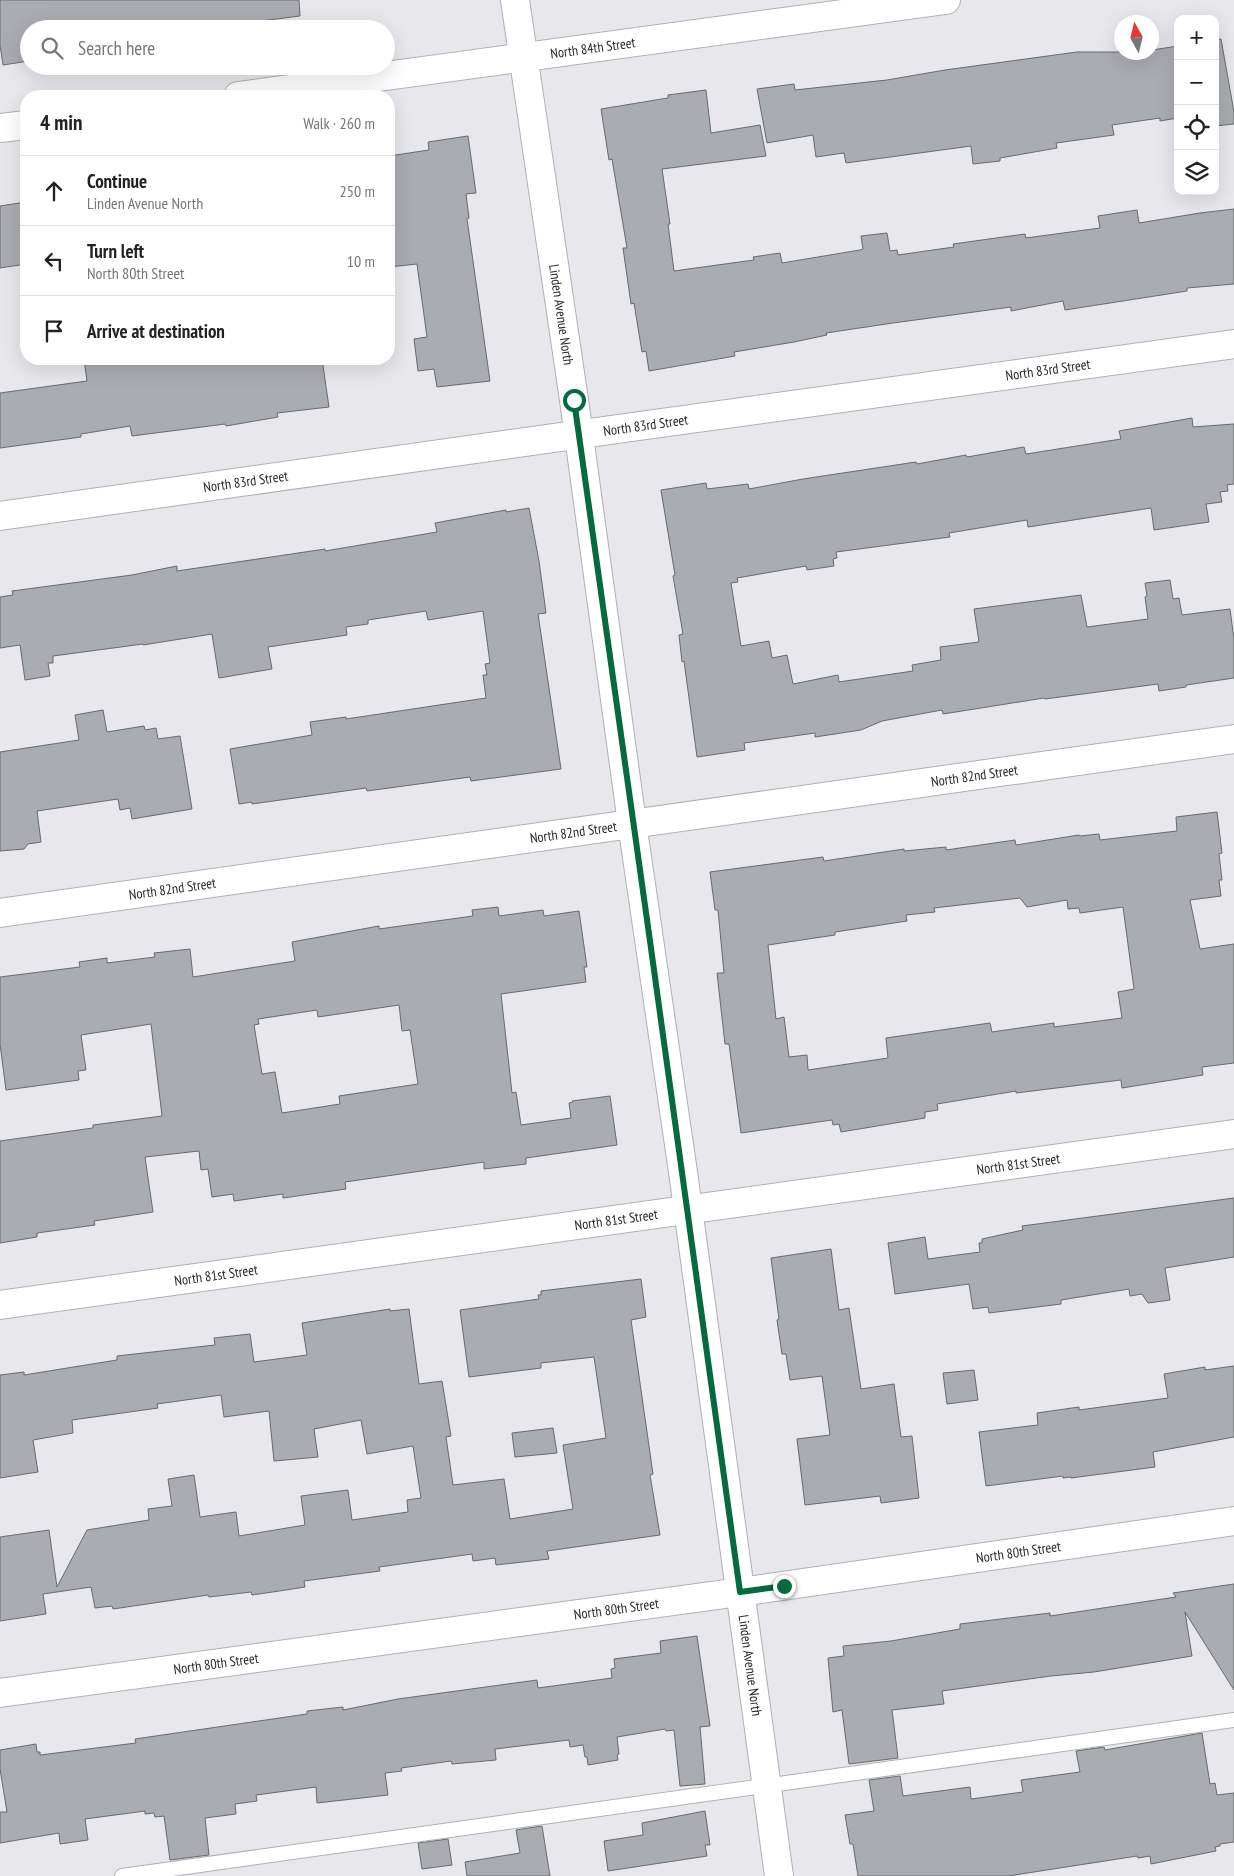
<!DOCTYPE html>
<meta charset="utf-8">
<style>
:root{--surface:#fff;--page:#f6f6f6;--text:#222;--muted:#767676;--line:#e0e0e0}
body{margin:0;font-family:"PT Sans Narrow",sans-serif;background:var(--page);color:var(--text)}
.controls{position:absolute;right:15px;top:15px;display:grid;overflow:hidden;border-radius:10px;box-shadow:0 5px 20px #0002}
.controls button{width:45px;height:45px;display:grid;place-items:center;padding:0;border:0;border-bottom:1px solid var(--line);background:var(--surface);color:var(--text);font:25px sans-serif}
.compass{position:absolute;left:1114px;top:15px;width:45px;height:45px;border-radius:50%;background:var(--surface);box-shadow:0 5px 20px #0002;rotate:352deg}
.stop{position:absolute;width:15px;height:15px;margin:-11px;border:4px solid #046a3f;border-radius:50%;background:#fff}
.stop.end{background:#046a3f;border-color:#fff;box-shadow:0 1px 5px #0008}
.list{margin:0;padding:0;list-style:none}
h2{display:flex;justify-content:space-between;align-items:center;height:65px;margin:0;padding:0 20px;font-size:21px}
h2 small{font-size:16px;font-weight:400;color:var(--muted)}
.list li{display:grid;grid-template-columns:32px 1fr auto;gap:15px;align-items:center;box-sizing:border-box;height:70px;padding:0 20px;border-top:1px solid var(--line)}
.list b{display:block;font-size:19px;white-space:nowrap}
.list p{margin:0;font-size:16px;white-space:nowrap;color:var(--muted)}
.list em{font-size:16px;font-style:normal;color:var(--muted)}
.icon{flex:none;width:28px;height:28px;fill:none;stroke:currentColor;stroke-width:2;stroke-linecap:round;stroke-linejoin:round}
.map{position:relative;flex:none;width:1234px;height:1876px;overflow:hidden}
.search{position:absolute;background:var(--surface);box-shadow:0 5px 20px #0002;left:20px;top:20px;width:375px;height:55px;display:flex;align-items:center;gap:12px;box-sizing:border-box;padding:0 18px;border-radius:28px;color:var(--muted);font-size:19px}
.panel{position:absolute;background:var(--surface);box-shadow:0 5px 20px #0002;left:20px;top:90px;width:375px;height:275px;border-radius:20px}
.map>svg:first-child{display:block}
.building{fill:#a9acb0;stroke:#686a6e;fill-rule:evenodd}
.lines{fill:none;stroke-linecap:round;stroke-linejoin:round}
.service-casing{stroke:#b0b0b5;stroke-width:16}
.minor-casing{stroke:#b0b0b5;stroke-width:30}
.tertiary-casing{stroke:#b0b0b5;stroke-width:30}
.service{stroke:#fff;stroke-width:14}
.minor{stroke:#fff;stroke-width:28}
.tertiary{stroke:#fff;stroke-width:28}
.route{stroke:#046a3f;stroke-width:6}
.labels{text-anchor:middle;stroke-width:5;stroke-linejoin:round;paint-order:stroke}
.street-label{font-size:14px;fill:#29292b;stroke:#e7e7ec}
</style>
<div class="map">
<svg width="1234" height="1876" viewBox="0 0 1234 1876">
<rect width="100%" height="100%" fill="#e7e7ec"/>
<!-- building -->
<g class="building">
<path d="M0,0H299L300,16L246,23V29H29V61L3,65L0,45Z"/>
<path d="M1221,39L1234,112V124L1215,126V40Z"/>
<path d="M1178,46V118L1160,121V118L1112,125L1114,135L1056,143L1057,148L1000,158V161L973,164L971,146L846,163L844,153L816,157L813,135L767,143L757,89L794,84L795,90L887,80L945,70L1077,52H1152V50Z"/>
<path d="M706,90L711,133L760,125L766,156L662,169L670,224H668L674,271L754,260L753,257L780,253L782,263L860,250L863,249L861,236L887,233L890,251L897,250L898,255L954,247L953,244L1025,234L1026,238L1100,228L1098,216L1137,210L1139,223L1200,213L1234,209V284L1187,288V291L1065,310L1063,301L1011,311V307L893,323L826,333L827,335L794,342L734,352L735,356L649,371L646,351L642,352L634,303L631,304L623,248H627L612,159L609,160L601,109L668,98V95Z"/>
<path d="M468,136L476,193L466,194L469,218L467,219L490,381L437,387L434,369L418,371L414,339L427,337L417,264L389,267V156L429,150L428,142Z"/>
<path d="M26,202V264L0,268V206Z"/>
<path d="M84,359H322L329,407L277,413L278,417L226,426L225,424L132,436L130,426L81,434V437L0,448V393L87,381Z"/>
<path d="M1192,418L1193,427L1234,424V484L1227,485L1228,491L1220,492L1222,502L1206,504L1209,522L1154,530L1151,508L1028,527L1027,520L949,533L950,537L836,552L837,558L833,559L834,566L807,570L806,566L737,578L738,582L731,583L741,646L769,641L772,658L787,655L793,684L838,675L839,682L913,671L912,665L941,660L940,647L979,642L974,609L1081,595L1087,627L1148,619L1145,597L1147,596L1145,583L1170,580L1173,599L1179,598L1182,615L1230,609L1234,639V678L1186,685V687L1159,691L1158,684L1045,699L1044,698L943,714L942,710L882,721L861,730L815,737V733L744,743L745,750L697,757L684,661L682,662L679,635L683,634L673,576L675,575L661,490L706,483L707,489L748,484L749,489L803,479L916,462L917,464L966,455L967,457L1024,447L1026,454L1121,439L1119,431Z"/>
<path d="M529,508L539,561L546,613L538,614L561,769L471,781L470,777L367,791L366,788L252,804V802L239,804L230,749L312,735L310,722L346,717V719L486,698L483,675H487L485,664L490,663L483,611L428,620L426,611L368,620V624L346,627L347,635L268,647L272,669L219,678L212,634L143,645V644L53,656V663H48L50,676L25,680L20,645L0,648V597L13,595L12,591L132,575L177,566V571L325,549V551L437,532L435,523L506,510V512Z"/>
<path d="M103,710L107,732L144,726L145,730L156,728L158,739L180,736L192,809L132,819L130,808L120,810L118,799L37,811L41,842L28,844L24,849L0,851V752L79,740L75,715Z"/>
<path d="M1217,812L1222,853L1219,854L1222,880H1219L1221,896L1190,900L1200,949L1234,944V1063L1202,1067L1203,1075L1122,1088L1121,1080L1016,1093V1091L937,1104L938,1110L925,1112V1118L841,1132L839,1124L833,1125L832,1120L741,1133L729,1044H725L717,973H724L718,910H715L710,872L823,857L824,861L904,849V851L946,847V850L1015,840L1016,845L1079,835L1080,836L1099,834L1100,840L1177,831L1176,817ZM1020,898L1027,907L1067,900L1068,909L1079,908L1080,913L1123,907L1134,989L1118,992L1122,1018L1054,1027V1023L992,1032L990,1023L886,1038L888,1058L808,1070L807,1055L789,1057L784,1017L776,1019L768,945L835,935V932L907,921L906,915L935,912L934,908Z"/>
<path d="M498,907L499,916L543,910L544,916L579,911L587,967H584L586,982L501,994L512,1093L516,1092L521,1125L571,1118L569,1103L573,1102L572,1101L610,1096L617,1145L526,1158V1164L484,1169V1162L345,1182L346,1189L283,1198V1194L234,1201L233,1194L212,1197L208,1169L201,1170L199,1151L145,1157L153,1212L94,1221L95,1225L37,1233V1237L0,1243V1141L93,1128V1125L162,1116L151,1024L81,1035L86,1070L78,1071L79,1080L6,1090L0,1044V977L80,967L79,962L107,958V963L155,957L154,953L190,949L193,977L295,961L292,942L379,926V929L473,916L472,910ZM399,1005L402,1031L410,1030L418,1084L339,1096L340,1104L282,1113L275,1072L262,1074L254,1025L259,1024L258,1019L317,1010L318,1017Z"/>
<path d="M1234,1198V1257L1165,1268L1170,1300L1148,1303L1142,1294L1130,1296L1129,1289L1061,1300V1304L989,1313L988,1307L973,1309L969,1284L895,1294L888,1243L925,1237L928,1259L980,1252L979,1243H982V1239L1023,1230L1022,1226Z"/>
<path d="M831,1249L839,1310L849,1308L861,1389L894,1384L901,1437L912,1436L919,1498L881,1503L880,1496L805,1505L797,1439L830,1435L822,1376L790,1380L786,1354H782L777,1320L779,1319L771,1258Z"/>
<path d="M641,1279L646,1317L631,1320L653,1474L650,1475L660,1535L547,1551L549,1559L496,1565L495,1558L473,1561L472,1554L379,1567L380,1571L304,1581L305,1587L286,1590L252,1595L251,1592L209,1597L208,1595L113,1609L112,1606L95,1608L91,1587L43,1594L46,1614L0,1621V1537L49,1530L57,1587L87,1530L149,1520L148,1509L172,1506L168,1479L194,1475L200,1517L236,1512L239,1536L305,1525L301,1496L348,1490L352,1520L408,1512L407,1500L421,1498L413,1446L367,1454L361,1420L314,1429L318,1457L274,1461L269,1411L224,1417L221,1395L157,1404L158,1408L72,1420L73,1433L33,1440L38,1472L0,1478V1375L24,1372V1375L117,1360V1356L215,1345L214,1338L250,1334L254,1362L307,1355L302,1323L390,1309V1311L409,1309L419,1384L442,1381L451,1436L446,1437L453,1485L504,1479L510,1519L573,1509L563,1445L606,1438L594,1357L541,1363V1368L469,1377L460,1310L539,1299L538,1295H541V1291Z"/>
<path d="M1234,1366V1437L1153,1452L1155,1467L1071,1478V1477L1063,1478V1476L986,1486L979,1432L1038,1425L1037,1413L1079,1407V1410L1168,1398L1164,1374L1205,1367V1370Z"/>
<path d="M974,1370L978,1400L947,1404L943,1373Z"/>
<path d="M553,1428L557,1453L515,1457L512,1433Z"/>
<path d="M1234,1584V1690L1185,1612L1192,1656L1094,1672L1051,1676L942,1691L944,1704L892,1710L898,1758L849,1764L842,1710L833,1712L828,1658L844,1656L843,1646L891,1641L960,1629V1624L1050,1613V1616L1176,1597L1173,1593Z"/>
<path d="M697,1636L710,1726L700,1727L705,1784L680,1786L674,1730L666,1731L665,1729L617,1737L619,1754L617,1755L618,1760L588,1765L587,1757H585L583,1745L570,1747L569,1740L495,1749L496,1760L452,1764L451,1761L401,1768L402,1771L385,1773L388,1795L317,1803L316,1787L256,1795L257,1801L235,1804L236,1814L205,1818L209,1855L170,1860L164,1816L155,1817L154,1813L145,1814V1811L85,1819L88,1840L60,1844L59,1833L0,1843V1812H7L0,1769V1750L36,1744L37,1752H40V1755L136,1743L135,1739L307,1714V1711L343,1707V1710L398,1699L537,1680L538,1688L612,1678L611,1669L615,1668L614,1659L661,1653L660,1641Z"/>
<path d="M1202,1733L1210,1784L1215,1783L1217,1795L1234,1793V1842L1220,1844V1846L1215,1847L1216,1851L1151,1864L1150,1856L1138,1858L1137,1856L1008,1876H858L853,1844H850L845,1815L874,1811L869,1780L900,1776L903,1796L970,1787L971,1799L1023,1792L1021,1780L1080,1772L1076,1751L1104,1747L1105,1750Z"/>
<path d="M705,1811L710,1845H705L707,1856L608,1871L604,1841L643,1835L642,1823Z"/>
<path d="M542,1826L550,1876H467L465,1862L520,1853L516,1830Z"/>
<path d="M448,1839L452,1865L422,1869L418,1843Z"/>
</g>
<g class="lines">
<!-- service casing -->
<g class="service-casing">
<path id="service" d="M122,1876L1234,1720"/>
</g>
<!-- minor casing -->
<g class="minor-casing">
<g id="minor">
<path id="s1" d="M238,96L946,0"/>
<path d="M0,128L26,125"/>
<path id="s2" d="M0,516L632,427L1234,344"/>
<path id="s3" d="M0,913L1234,739"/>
<path id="s4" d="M0,1305L1234,1134"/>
</g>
</g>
<!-- tertiary casing -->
<g class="tertiary-casing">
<g id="tertiary">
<path id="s5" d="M515,0L574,400L632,823L683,1172L779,1876"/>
<path id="s6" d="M0,1693L740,1592L1234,1521"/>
</g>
</g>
<!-- service -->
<use href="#service" class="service"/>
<!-- minor -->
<use href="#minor" class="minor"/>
<!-- tertiary -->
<use href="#tertiary" class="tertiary"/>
</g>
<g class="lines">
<!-- route -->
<path class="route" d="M574,400C629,797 687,1195 740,1592L784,1586"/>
</g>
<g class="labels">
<!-- street labels -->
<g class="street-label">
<text dy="5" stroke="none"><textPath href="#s1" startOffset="358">North 84th Street</textPath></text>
<text dy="5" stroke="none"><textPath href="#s5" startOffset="318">Linden Avenue North</textPath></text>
<text dy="5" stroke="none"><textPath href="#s2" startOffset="1058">North 83rd Street</textPath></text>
<text dy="5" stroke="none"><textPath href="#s2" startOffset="652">North 83rd Street</textPath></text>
<text dy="5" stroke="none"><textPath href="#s2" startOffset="248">North 83rd Street</textPath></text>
<text dy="5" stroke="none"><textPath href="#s3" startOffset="984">North 82nd Street</textPath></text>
<text dy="5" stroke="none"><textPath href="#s3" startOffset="579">North 82nd Street</textPath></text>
<text dy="5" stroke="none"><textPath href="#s3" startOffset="174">North 82nd Street</textPath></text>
<text dy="5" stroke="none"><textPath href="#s4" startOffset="1028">North 81st Street</textPath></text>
<text dy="5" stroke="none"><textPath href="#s4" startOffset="622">North 81st Street</textPath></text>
<text dy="5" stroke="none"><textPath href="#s4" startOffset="218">North 81st Street</textPath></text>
<text dy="5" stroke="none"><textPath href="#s6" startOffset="1028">North 80th Street</textPath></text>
<text dy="5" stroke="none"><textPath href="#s6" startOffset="622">North 80th Street</textPath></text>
<text dy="5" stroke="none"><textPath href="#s6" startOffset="218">North 80th Street</textPath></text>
<text dy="5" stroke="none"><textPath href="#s5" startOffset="1682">Linden Avenue North</textPath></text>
</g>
</g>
</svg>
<div class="controls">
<button>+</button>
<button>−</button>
<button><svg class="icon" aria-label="locate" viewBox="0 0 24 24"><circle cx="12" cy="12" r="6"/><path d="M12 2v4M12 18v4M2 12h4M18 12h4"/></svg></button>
<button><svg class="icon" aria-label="layers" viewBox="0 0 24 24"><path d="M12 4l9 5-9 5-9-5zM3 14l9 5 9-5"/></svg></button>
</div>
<svg class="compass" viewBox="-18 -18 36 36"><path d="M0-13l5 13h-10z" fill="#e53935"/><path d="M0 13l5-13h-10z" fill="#767676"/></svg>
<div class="stop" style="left:574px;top:400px"></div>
<div class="stop end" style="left:784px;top:1586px"></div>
<div class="search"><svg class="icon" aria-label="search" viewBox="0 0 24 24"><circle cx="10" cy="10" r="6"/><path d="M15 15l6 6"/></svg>Search here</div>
<section class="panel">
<h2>4 min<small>Walk · 260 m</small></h2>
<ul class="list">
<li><svg class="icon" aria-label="ahead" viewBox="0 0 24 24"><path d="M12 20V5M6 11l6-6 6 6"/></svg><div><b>Continue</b><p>Linden Avenue North</p></div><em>250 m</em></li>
<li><svg class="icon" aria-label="left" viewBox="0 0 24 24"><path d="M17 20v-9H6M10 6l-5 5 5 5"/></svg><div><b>Turn left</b><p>North 80th Street</p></div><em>10 m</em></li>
<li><svg class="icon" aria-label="arrive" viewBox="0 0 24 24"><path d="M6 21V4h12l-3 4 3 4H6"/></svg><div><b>Arrive at destination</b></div></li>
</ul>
</section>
</div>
